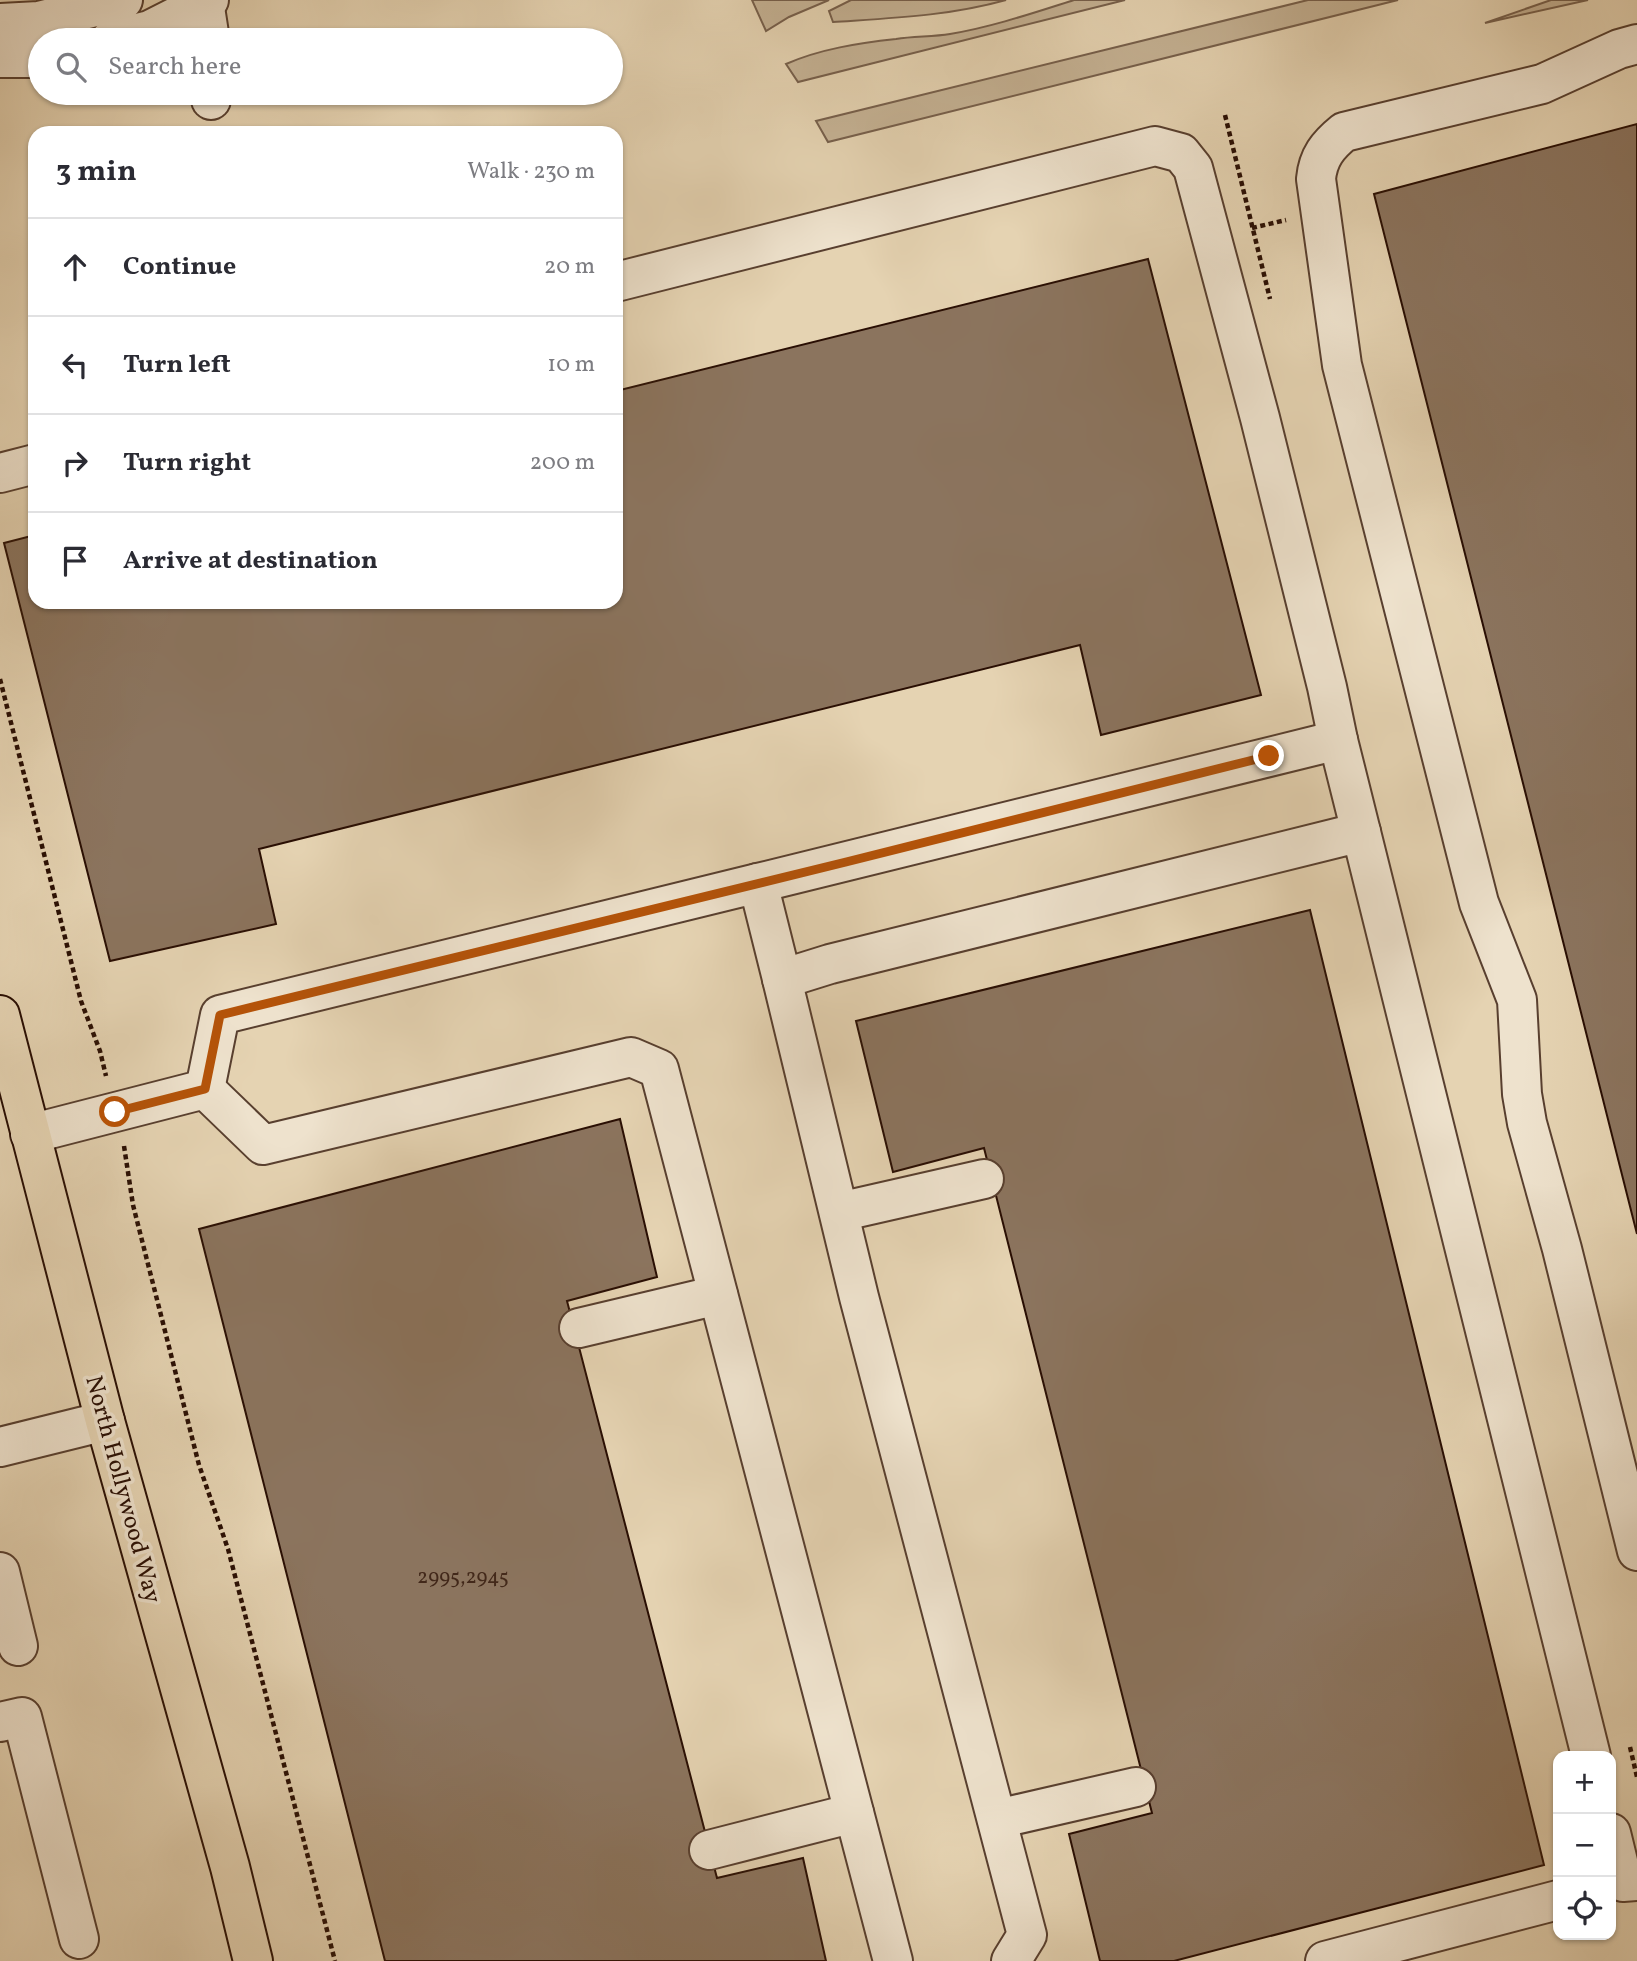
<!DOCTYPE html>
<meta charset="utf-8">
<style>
:root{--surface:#fff;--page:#f7f7f7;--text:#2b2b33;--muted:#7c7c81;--line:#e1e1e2}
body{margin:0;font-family:Vollkorn,serif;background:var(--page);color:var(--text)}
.controls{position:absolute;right:21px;bottom:21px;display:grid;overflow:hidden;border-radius:14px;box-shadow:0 2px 5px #0004}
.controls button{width:63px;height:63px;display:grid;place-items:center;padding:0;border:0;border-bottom:2px solid var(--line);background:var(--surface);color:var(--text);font:35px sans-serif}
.stop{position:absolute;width:21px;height:21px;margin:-16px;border:5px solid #b45309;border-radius:50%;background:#fff}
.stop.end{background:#b45309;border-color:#fff;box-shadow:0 2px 7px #0008}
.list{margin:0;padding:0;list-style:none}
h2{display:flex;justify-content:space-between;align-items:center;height:91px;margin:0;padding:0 28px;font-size:30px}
h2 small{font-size:23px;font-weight:400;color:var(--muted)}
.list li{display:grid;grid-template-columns:46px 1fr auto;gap:21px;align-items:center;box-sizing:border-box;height:98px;padding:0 28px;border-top:2px solid var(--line)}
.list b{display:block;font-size:26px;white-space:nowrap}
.list em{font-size:23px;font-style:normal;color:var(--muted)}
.icon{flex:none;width:38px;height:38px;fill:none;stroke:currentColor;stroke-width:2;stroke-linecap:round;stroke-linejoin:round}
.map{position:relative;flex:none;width:1637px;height:1961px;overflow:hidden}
.search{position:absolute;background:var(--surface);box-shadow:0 2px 5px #0004;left:28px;top:28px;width:595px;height:77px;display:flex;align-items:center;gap:18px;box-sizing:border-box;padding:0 24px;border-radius:38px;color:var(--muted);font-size:26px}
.panel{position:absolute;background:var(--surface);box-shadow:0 2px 5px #0004;left:28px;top:126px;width:595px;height:483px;border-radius:21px}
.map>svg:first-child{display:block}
.green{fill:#c5b294;stroke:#77604c;stroke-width:2}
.building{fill:#8b745e;stroke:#290e03;stroke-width:2}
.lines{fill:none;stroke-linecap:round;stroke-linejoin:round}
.minor-casing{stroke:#583f2f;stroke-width:42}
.major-casing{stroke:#290e03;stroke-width:42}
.path{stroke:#290e03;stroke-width:4.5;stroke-dasharray:5 3.5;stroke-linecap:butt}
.minor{stroke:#eee2cd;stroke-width:38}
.major{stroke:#e5d3b2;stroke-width:38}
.route{stroke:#b45309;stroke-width:9}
.labels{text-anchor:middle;stroke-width:7;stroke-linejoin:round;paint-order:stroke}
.number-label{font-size:21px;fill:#42281a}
.street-label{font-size:24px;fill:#290e03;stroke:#eee2cd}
</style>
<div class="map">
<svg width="1637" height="1961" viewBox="0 0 1637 1961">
<rect width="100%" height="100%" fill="#e5d3b2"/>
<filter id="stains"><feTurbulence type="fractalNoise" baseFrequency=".00286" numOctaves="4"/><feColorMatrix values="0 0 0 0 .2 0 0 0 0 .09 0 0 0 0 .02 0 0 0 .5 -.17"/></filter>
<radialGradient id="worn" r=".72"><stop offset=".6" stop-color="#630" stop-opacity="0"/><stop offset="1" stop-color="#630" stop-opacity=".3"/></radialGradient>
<!-- green -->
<g class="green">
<path d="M752,0H829L789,17L766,31Z"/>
<path d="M851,0H1006C949,16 892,18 833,22L829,11Z"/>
<path d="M1074,0H1125L798,82L786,64C820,49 859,43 896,39C914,36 932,37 950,34C992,27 1033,13 1074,0Z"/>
<path d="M1308,0H1398L828,142L816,121Z"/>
<path d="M1551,0H1588L1485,23Z"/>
</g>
<!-- building -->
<g class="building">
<path d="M1637,124V1234L1374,194Z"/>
<path d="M1148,259L1261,695L1101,735L1080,645L259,849L276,924L110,961L4,543L35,535V602H616V391Z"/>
<path d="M1310,910L1544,1865L1174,1961H1100L1069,1834L1152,1813L984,1148L893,1172L856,1021Z"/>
<path d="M620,1119L657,1277L567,1301L717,1878L803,1858L826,1961H385L199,1229Z"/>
</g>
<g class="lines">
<!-- minor casing -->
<g class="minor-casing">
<g id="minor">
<path d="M204,1L210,40"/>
<path d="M0,23L39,21L123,0"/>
<path d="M110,40L150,30L209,0"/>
<path d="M1637,44L1619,49L1542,84L1344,132C1328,145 1318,157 1316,179L1342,365L1479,903L1517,1000L1522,1094L1527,1123L1562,1249L1637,1551"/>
<path d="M0,58H40"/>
<path d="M211,93V100"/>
<path d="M616,282L1155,146L1181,153L1193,168L1260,418L1327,687L1338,740"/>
<path d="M0,473L35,464"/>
<path d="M758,883L1338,740L1361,832"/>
<path d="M205,1089L263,1145L631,1057L659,1069L893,1961"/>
<path d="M30,1134L205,1089L220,1015L758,883L782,979"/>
<path d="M839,1212L984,1179"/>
<path d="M579,1328L718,1295"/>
<path d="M0,1447L105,1421"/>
<path d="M0,1572L18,1646"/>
<path d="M0,1722L22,1717L79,1939"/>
<path d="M997,1819L1136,1787"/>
<path d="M1611,1833L1623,1882L1637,1881"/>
<path d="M709,1850L854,1813"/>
<path d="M1011,1961L1027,1935L859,1297L782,979L830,964L1361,832L1591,1756"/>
<path d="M1325,1961L1558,1900"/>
</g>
</g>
<!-- major casing -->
<g class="major-casing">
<path id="major" d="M0,1015L105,1421L230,1867L253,1961"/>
</g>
<!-- path -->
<g class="path">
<path d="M1225,115L1270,299"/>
<path d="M1252,228L1286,220"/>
<path d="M0,679L81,1001L100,1051L106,1076"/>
<path d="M124,1146L133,1205L199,1465L228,1549L335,1961"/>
<path d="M1630,1747L1637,1777"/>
</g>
<!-- minor -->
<use href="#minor" class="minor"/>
<!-- major -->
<use href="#major" class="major"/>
</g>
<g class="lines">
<!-- route -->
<path class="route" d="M115,1112L205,1089L220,1015L846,862L1269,756"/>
</g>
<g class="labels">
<!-- number labels -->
<g class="number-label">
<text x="463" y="1583">2995,2945</text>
</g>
<!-- street labels -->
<g class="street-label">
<text transform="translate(124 1489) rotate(75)" y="8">North Hollywood Way</text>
</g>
</g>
<rect width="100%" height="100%" filter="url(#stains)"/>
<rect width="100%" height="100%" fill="url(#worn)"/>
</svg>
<div class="controls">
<button>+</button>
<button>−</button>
<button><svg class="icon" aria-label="locate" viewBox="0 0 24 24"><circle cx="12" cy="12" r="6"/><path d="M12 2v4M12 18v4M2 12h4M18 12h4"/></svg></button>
</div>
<div class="stop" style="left:115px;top:1112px"></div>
<div class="stop end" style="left:1269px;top:756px"></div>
<div class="search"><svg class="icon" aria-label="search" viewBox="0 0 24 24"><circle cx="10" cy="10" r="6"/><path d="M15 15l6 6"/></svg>Search here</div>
<section class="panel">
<h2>3 min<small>Walk · 230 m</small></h2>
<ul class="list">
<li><svg class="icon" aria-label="ahead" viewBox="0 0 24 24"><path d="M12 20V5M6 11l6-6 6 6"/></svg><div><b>Continue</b></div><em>20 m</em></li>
<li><svg class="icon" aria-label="left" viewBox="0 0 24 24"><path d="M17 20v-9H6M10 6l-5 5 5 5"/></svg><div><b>Turn left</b></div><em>10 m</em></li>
<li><svg class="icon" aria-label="right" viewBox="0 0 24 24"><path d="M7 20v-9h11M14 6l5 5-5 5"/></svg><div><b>Turn right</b></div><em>200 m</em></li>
<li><svg class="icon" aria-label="arrive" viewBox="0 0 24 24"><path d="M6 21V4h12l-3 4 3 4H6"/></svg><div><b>Arrive at destination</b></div></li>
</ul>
</section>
</div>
